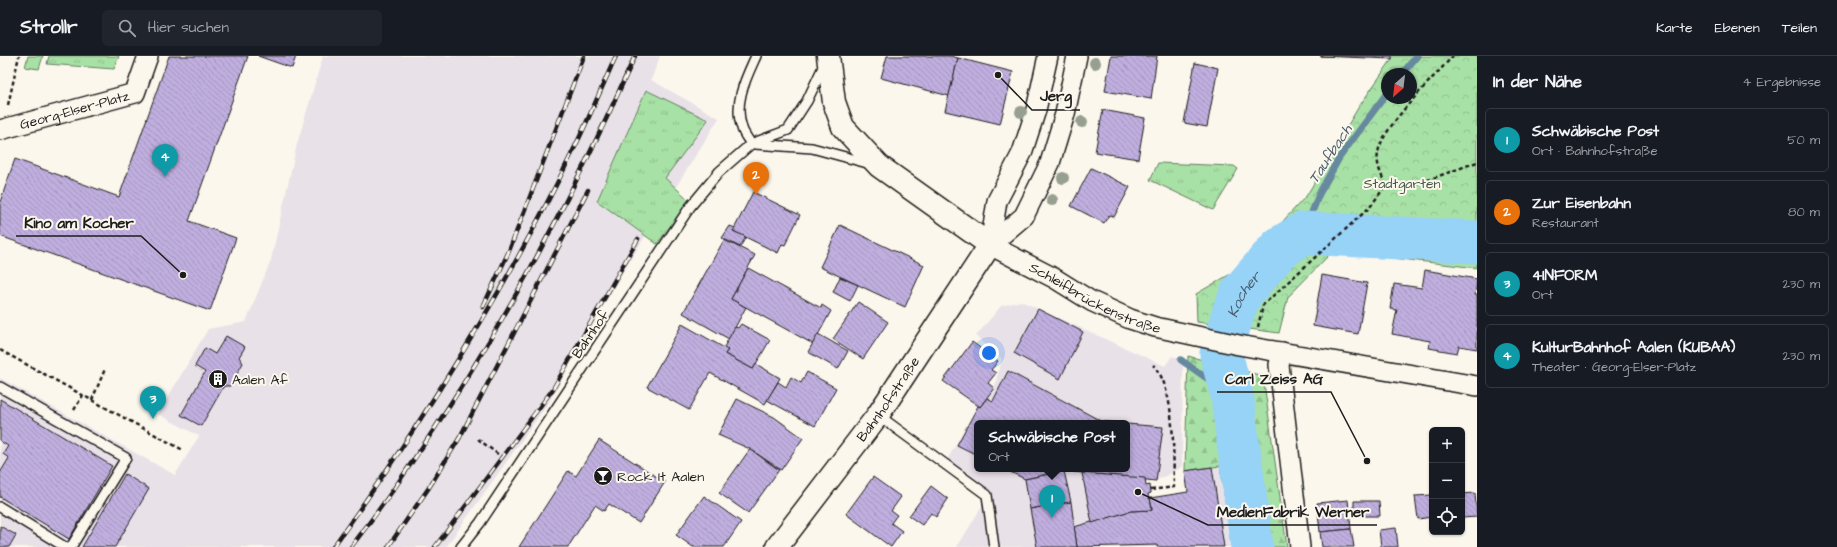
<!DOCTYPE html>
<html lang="de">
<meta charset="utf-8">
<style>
:root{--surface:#171b24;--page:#20242c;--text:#f1f3f6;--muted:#9ea1a6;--line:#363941;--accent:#0f766e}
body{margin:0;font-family:"Architects Daughter",sans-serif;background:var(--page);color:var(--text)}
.controls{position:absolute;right:12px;bottom:12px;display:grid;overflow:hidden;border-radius:6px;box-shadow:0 1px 3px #0004}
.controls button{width:36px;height:36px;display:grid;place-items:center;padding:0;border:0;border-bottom:1px solid var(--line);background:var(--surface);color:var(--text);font:20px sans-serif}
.compass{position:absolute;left:1381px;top:12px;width:36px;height:36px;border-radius:50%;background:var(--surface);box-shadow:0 1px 3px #0004;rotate:208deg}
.you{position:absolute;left:989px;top:297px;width:14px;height:14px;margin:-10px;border:3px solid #fff;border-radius:50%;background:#1a73e8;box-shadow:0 0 0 6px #1a73e833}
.badge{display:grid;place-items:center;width:26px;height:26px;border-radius:50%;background:var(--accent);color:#fff;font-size:13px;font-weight:700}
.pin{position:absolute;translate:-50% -33px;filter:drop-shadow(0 1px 2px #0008)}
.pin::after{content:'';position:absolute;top:21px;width:14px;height:12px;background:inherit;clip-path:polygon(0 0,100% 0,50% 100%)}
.popup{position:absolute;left:974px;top:364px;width:156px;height:52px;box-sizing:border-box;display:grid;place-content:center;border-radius:6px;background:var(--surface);filter:drop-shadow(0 1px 3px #0005);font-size:13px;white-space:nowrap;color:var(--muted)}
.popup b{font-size:15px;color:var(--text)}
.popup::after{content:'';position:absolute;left:50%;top:100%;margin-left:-8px;border:8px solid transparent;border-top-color:var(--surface)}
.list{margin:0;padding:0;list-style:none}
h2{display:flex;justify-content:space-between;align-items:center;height:52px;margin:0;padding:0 16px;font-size:17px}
h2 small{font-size:13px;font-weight:400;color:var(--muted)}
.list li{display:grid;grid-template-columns:26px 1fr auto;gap:12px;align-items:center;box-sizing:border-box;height:64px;margin:0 8px 8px;padding:0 8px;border:1px solid var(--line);border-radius:6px}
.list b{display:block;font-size:15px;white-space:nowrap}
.list p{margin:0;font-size:13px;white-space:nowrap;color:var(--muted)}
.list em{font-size:13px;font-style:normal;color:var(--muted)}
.icon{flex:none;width:22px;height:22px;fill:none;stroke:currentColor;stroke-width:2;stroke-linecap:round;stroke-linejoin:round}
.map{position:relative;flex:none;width:1477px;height:491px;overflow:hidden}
header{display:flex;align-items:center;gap:24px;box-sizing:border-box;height:56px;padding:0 20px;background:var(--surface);border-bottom:1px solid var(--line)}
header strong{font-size:19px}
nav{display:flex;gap:22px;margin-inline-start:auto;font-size:14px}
.search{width:280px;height:36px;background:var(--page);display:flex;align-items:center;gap:10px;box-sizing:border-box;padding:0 14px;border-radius:6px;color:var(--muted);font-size:15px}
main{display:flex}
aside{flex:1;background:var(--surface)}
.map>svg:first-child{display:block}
.built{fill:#e9e1e8;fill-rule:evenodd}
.grass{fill:url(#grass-tufts);stroke:#627e60}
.forest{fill:url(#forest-firs);stroke:#627e60}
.park{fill:url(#park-crowns);stroke:#627e60;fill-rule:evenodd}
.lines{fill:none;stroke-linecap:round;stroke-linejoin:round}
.stream{stroke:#66899f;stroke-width:7}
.river{stroke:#97d2f7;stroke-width:43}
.building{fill:url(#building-back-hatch);stroke:#1c1c1c}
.lane-casing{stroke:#1c1c1c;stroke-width:12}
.street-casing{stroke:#1c1c1c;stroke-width:22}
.secondary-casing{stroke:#1c1c1c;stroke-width:25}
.path{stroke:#1c1c1c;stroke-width:2.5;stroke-dasharray:4 3;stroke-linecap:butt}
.lane{stroke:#fbf7ec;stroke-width:9}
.street{stroke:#fbf7ec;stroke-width:19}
.secondary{stroke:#fbf7ec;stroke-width:22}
.rail-casing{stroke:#1c1c1c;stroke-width:4.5}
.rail{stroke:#fbf7ec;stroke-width:3;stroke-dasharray:9;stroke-linecap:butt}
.tree{fill:#979f90}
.labels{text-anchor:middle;stroke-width:4;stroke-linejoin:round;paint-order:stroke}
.street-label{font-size:14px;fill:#1c1c1c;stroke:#fbf7ec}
.park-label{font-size:14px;fill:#465745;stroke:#fbf7ec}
.poi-label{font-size:14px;fill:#1c1c1c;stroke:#fbf7ec;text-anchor:start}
.water-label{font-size:15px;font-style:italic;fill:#475c69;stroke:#fbf7ec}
.leader{fill:none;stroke:#1c1c1c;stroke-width:1.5}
.callout-dot{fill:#1c1c1c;stroke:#fbf7ec;stroke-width:1.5}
.callout-label{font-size:15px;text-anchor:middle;font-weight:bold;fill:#1c1c1c;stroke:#fbf7ec;stroke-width:4;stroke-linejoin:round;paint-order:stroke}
</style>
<header>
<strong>Strollr</strong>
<div class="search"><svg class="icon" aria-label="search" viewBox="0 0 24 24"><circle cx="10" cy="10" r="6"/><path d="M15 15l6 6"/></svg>Hier suchen</div>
<nav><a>Karte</a><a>Ebenen</a><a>Teilen</a></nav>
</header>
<main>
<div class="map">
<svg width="1477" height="491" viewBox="0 0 1477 491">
<defs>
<pattern id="grass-tufts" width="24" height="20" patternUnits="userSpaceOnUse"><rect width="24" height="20" fill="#a8e1a5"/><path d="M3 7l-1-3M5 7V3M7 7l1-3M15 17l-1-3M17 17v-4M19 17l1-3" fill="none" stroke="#90c08d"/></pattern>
<pattern id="forest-firs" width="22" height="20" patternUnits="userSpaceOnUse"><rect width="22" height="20" fill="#a8e1a5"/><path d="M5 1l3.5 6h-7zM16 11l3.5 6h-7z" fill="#90c08d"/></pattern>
<pattern id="park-crowns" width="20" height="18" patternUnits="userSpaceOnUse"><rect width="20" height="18" fill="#a8e1a5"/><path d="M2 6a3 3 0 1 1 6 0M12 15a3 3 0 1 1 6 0" fill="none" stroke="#90c08d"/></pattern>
<pattern id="building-back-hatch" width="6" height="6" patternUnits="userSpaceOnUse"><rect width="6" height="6" fill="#bfaede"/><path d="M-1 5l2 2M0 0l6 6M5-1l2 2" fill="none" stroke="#a495be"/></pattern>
</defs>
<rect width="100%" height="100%" fill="#fbf7ec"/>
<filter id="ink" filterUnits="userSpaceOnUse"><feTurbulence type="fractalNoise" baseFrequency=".025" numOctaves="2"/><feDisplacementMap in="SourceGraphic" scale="8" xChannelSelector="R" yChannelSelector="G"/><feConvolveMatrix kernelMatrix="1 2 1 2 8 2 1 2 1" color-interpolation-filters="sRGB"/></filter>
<g filter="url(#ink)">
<!-- built -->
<g class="built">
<path d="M323,0H660L651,24L719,62L621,219L549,346L446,491H0V322L175,419L199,380L158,358L208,273L246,266L271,204L297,88Z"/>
<path d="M1021,245L1165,310L1172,300L1183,304L1182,411L1156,425L1082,417L1092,466L1152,454L1150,442L1188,436L1185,415L1220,410L1232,491H957L989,439L947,404L978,350L980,351L994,332L1002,303L976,280L1001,250ZM977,367H1127V413H977Z"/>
</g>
<!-- grass -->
<g class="grass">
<path d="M49,0H119L114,13L47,8Z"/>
<path d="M646,34L708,64L665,122L689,144L657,188L597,145Z"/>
<path d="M1158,107L1234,110L1238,113L1213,154L1150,124Z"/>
</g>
<!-- forest -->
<path class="forest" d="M1188,300L1263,320L1287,491H1232L1220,410L1185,415Z"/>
<!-- park -->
<g class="park">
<path d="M28,0H43L39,13L25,11Z"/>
<path d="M1392,0H1477V212L1333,195L1288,241L1279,277L1197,266L1196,238L1239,213L1307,139L1358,52L1392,3ZM1387,18H1411V42H1387Z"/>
</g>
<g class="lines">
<!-- stream -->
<g class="stream">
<path d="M1402,18L1417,0"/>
<path d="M1304,177L1319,138L1339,102L1387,37"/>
<path d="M1181,304L1232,340"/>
</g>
<!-- river -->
<path class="river" id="s1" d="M1252,491L1232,340L1221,298L1234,254L1242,236L1280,192L1304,177L1477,186"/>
</g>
<!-- building -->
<g class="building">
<path d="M169,0H248L189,165L236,182L210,255L0,180V146L15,103L119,141Z"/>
<path d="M258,0H296L292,12Z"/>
<path d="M887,0H950L958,2L949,40L881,22Z"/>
<path d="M1111,0H1157L1151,43L1105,35Z"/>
<path d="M1320,0H1392V3Z"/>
<path d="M958,2L1013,16L1000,68L945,55Z"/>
<path d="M1195,7L1218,12L1207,71L1184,67Z"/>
<path d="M1103,54L1145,62L1138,103L1095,96Z"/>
<path d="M1091,112L1130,131L1114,161L1109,159L1104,167L1071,150Z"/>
<path d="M753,136L800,159L785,189L782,188L778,197L733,175Z"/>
<path d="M840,169L924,209L905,251L820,211Z"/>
<path d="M730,170L735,172L733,175L746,181L740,191L722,182Z"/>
<path d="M724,184L755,199L731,243L746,251L729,283L683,257Z"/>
<path d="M748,212L821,252L822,249L831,255L813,288L731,243Z"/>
<path d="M1425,214L1477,223L1475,239H1477V293L1459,290L1457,297L1429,292L1430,285L1392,278L1397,254L1390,253L1394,228L1422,232Z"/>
<path d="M1322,219L1367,227L1358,278L1313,270Z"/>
<path d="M840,221L858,229L850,245L833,236Z"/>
<path d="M858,246L888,266L863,303L833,283Z"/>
<path d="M1038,253L1083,276L1060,323L1014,297Z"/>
<path d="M682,268L728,294L725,298L753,313L756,308L780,322L765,348L710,317L689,354L647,331Z"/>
<path d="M741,268L770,284L753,313L725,298L728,294L724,291L735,271L738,272Z"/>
<path d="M818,278L848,295L838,313L808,296Z"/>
<path d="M226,280L245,291L239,301L243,307L230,330H224L201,370L181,359L205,316L195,310L205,292L215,298Z"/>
<path d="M972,286L998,305L991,314L996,317L988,327L994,332L980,351L943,325Z"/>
<path d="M1008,315L1101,365L1120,367H977V399L957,389L978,350L980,351L987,342L993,345Z"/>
<path d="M807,316L836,332L815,370L767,344L778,326L786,331L791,321L801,327Z"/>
<path d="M0,343L112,410L69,483L0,441V417L9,402L3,398L8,390L0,385Z"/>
<path d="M737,343L774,361L803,382L781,414L750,393L718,379Z"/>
<path d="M1127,368L1163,371L1156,425L1074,416L1069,413H1127Z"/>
<path d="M599,384L665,426L639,467L609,448L604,455L595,449L568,491H519L568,415L576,420Z"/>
<path d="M750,393L779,414L748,457L719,437Z"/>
<path d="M1212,411L1224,491H1157V489L1077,491L1074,471L1130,455L1152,454L1150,442L1188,436L1185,415Z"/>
<path d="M1004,413H1064V415L1025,423Z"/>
<path d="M1064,415L1071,446L1030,453L1025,423Z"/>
<path d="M1082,417L1145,422L1146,430L1150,429L1151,437L1148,438L1149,443L1150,442L1152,454L1130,455L1092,467Z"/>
<path d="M125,418L149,433L115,491H82Z"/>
<path d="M873,421L901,441L891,455L897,459L891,467L902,475L891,491L846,458Z"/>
<path d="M931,430L948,443L936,461L931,457L922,469L909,460Z"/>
<path d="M1475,437L1477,461L1462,462V438Z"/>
<path d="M1432,439V461L1418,463L1415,440Z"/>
<path d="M704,440L741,466L724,491H693L676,479Z"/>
<path d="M1348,444L1351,473L1320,476L1317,447Z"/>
<path d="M1354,445H1379L1380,460H1354Z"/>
<path d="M1071,446L1077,491H1037L1030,453Z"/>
<path d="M0,470L16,479L9,491H0Z"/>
<path d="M1396,472L1398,491H1381L1379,474Z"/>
<path d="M1351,473L1354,491H1322L1320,476Z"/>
</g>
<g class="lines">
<!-- lane casing -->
<g class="lane-casing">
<g id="lane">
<path d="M751,88C748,83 743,77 742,72C733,47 746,22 756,0"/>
<path d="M755,88L812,92L871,108"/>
<path d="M0,331L126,402L71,491"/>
<path d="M878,359L987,439L994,491"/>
<path d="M0,451L65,491"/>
<path d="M461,491L480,467L690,151L719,116L751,88L788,74L807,45L824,9"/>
</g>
</g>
<!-- street casing -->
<g class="street-casing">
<g id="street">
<path id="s2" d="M0,74L135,37L148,0"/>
<path id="s3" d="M990,189L1054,222L1091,245L1130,263L1155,271L1239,289L1477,330"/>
<path d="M990,189L1024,160L1050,107L1065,58L1077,0"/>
<path d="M990,189L997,145L1022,97L1036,54L1048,0"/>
<path d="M1282,296L1279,309L1300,491"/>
</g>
</g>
<!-- secondary casing -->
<g class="secondary-casing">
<g id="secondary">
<path id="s4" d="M777,491L878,359L990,189L879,110L843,71L834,46L828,0"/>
</g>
</g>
<!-- path -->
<g class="path">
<path d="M8,49L19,0"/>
<path d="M1386,129C1381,119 1376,108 1378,97C1381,72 1435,20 1453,0"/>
<path d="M1386,129L1402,131L1417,128L1477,106"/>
<path d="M1258,271L1263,249L1370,151L1386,129"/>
<path d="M0,294L183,394"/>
<path d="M92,344L105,313"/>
<path d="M74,354L83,339"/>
<path d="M478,383L503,402"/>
<path d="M1151,434L1174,431C1173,400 1176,331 1153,309"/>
</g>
<!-- lane -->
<use href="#lane" class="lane"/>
<!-- street -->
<use href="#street" class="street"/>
<!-- secondary -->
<use href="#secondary" class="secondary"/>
<!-- rail casing -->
<g class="rail-casing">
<g id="rail">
<path d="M483,251L509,195L584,0"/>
<path d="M333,491C422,367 504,237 571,99C587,67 601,33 616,0"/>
<path d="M351,491C370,466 389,441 406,415C496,285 571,144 635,0"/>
<path d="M388,491L428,433L460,381L588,134"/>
<path d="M435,491L553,333L638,183"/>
</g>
</g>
<!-- rail -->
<use href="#rail" class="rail"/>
</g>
<!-- trees -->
<g class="tree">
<circle cx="1095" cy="7" r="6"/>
<circle cx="1021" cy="56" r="6"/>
<circle cx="1082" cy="66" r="6"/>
<circle cx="1063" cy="122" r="6"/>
<circle cx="1052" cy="144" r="6"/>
</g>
</g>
<!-- icons -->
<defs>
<g id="building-disc" transform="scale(1)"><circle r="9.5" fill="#1c1c1c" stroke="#fbf7ec"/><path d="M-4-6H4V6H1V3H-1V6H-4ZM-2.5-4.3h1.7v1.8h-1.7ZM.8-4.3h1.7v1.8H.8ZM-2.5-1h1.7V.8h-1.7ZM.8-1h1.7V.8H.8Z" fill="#fff"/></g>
<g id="bar-disc" transform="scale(1)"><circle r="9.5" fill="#1c1c1c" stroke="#fbf7ec"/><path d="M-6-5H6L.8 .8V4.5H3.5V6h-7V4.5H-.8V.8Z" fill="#fff"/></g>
</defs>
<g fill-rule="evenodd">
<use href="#building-disc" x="218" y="323"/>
<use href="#bar-disc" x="603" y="420"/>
</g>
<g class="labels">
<!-- street labels -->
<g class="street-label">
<text dy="5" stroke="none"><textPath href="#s2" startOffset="77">Georg-Elser-Platz</textPath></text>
<text dy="5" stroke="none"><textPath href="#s3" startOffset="118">Schleifbrückenstraße</textPath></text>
<text transform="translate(590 278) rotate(-56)" y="5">Bahnhof</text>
<text dy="5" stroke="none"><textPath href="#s4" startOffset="185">Bahnhofstraße</textPath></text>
</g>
<!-- park labels -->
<g class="park-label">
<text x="1402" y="132">Stadtgarten</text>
</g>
<!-- poi labels -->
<g class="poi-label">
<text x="232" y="328">Aalen Af</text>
<text x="617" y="425">Rock It Aalen</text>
</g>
<!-- water labels -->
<g class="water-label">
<text transform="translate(1330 98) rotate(-57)" y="5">Taufbach</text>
<text dy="5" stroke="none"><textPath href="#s1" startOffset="260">Kocher</textPath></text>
</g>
</g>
<!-- callouts -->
<path class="leader" d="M998 19L1032 54H1080M183 219L141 180H16M1367 405L1331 336H1217M1138 436L1208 469H1377"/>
<g class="callout-dot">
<circle cx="998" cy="19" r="4"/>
<circle cx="183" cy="219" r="4"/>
<circle cx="1367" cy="405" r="4"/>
<circle cx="1138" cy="436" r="4"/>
</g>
<g class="callout-label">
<text x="1056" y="45">Jerg</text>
<text x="79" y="172">Kino am Kocher</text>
<text x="1274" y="328">Carl Zeiss AG</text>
<text x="1293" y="461">MedienFabrik Werner</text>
</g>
</svg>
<div class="controls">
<button>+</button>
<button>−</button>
<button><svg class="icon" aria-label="locate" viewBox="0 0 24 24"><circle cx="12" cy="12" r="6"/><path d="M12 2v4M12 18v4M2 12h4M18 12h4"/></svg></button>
</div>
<svg class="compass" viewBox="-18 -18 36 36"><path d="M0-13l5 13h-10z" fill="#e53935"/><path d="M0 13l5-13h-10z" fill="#9ea1a6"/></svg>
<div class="you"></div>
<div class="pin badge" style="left:1052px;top:462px;background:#0f9aa8">1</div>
<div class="popup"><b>Schwäbische Post</b>Ort</div>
<div class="pin badge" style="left:756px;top:139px;background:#e8710a">2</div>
<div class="pin badge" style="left:153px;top:363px;background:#0f9aa8">3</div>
<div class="pin badge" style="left:165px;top:121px;background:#0f9aa8">4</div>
</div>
<aside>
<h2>In der Nähe<small>4 Ergebnisse</small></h2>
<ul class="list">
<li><span class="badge" style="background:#0f9aa8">1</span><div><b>Schwäbische Post</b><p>Ort · Bahnhofstraße</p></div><em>50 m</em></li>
<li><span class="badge" style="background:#e8710a">2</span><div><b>Zur Eisenbahn</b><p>Restaurant</p></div><em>80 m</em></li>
<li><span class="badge" style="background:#0f9aa8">3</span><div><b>4INFORM</b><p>Ort</p></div><em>230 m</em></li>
<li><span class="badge" style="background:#0f9aa8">4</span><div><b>KulturBahnhof Aalen (KUBAA)</b><p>Theater · Georg-Elser-Platz</p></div><em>230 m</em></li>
</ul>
</aside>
</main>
